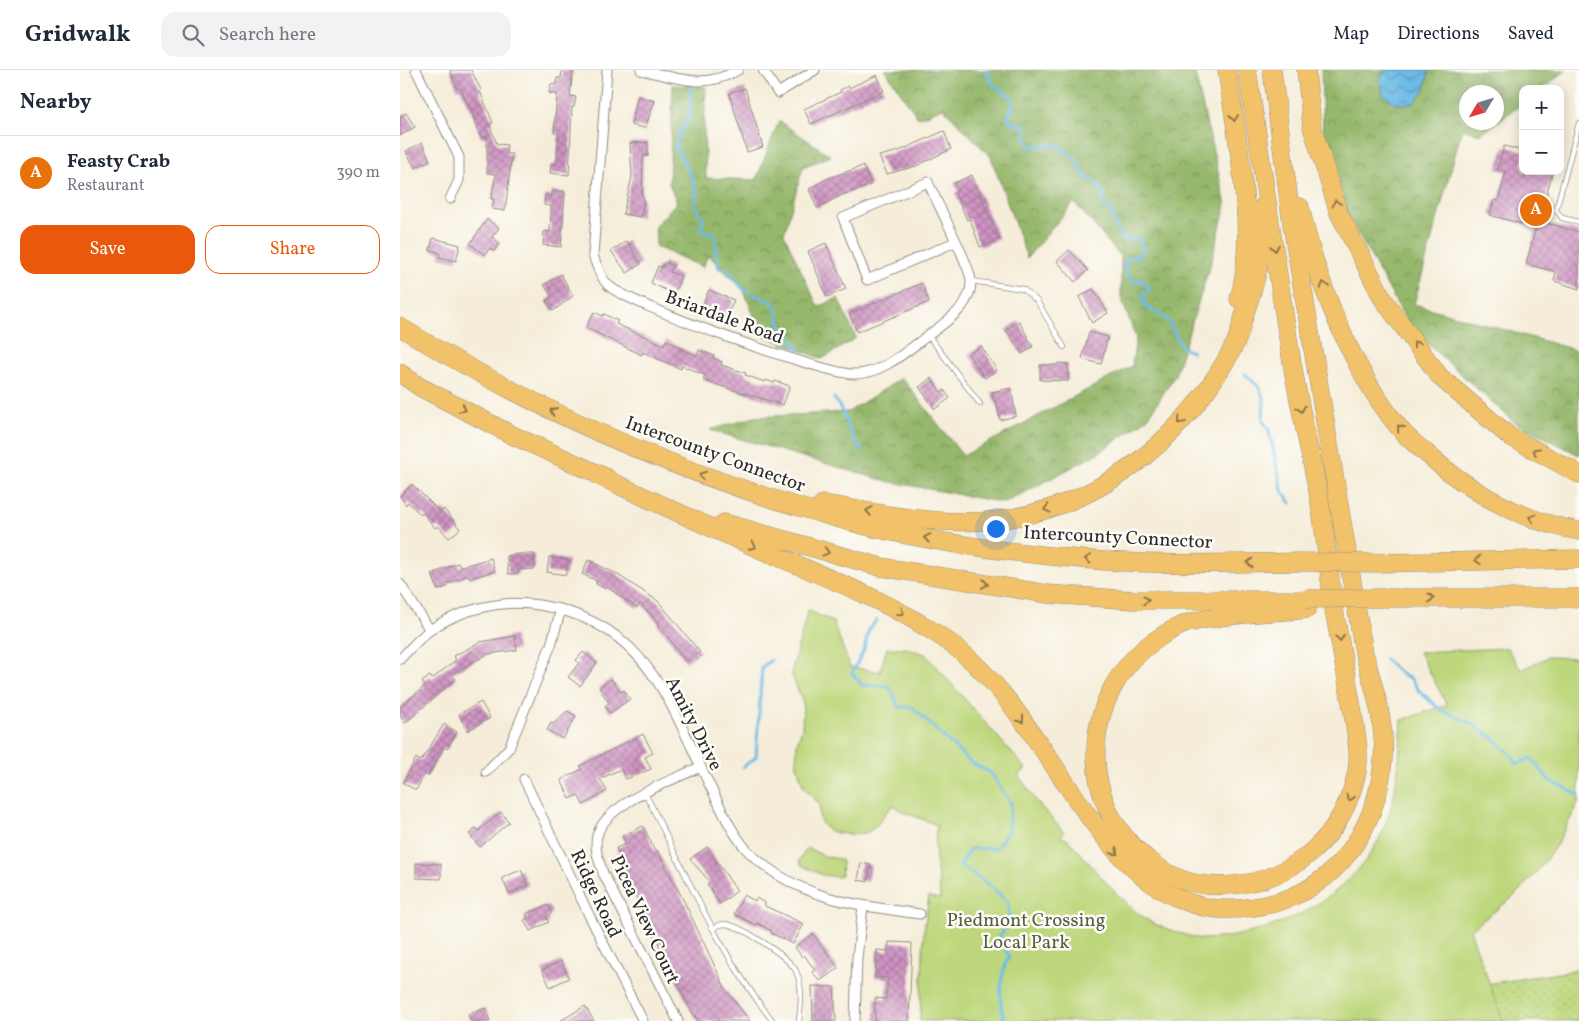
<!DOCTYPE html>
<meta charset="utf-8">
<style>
:root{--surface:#fff;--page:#f2f2f3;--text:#1f2937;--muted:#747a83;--line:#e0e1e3;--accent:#ea580c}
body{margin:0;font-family:Vollkorn,serif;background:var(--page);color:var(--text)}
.controls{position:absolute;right:15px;top:15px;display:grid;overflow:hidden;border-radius:10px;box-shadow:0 2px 12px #0003}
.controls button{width:45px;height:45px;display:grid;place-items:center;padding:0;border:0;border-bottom:1px solid var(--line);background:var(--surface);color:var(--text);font:25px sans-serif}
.compass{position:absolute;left:1059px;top:15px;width:45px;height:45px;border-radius:50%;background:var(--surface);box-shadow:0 2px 12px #0003;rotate:232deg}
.you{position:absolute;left:595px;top:458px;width:18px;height:18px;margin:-12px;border:4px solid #fff;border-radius:50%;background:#1a73e8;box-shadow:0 0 0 8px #1a73e833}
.badge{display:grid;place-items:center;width:32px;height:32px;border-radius:50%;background:var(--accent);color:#fff;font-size:16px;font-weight:700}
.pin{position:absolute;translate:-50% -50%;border:2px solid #fff;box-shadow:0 1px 5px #0006}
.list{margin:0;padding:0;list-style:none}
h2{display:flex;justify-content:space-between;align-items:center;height:65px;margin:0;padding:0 20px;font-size:21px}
h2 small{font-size:16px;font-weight:400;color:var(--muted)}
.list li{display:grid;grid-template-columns:32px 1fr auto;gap:15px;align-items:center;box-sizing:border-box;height:75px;padding:0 20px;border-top:1px solid var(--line)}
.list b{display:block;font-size:19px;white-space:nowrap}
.list p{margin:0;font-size:16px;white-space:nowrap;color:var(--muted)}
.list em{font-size:16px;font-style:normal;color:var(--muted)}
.actions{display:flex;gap:10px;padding:15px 20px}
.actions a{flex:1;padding:11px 0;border:1px solid var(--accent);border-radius:15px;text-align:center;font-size:18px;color:var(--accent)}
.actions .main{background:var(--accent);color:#fff}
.icon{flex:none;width:28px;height:28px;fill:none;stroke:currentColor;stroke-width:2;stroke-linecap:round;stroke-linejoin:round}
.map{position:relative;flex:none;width:1179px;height:951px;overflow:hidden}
header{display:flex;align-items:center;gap:30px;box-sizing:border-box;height:70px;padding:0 25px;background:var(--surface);border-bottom:1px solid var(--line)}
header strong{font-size:24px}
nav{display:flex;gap:28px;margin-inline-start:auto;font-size:18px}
.search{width:350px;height:45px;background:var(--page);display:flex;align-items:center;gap:12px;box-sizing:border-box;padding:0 18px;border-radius:15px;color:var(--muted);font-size:19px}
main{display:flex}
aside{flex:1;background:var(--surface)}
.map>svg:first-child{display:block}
.grass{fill:url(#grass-dots);stroke:#748154}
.forest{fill:url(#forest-crowns);stroke:#60724c}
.park{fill:#bed77c;stroke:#748154}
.water{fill:url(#water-waves);stroke:#4c7389}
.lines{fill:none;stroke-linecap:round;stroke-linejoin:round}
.stream{stroke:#6cbbe7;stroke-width:3}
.building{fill:url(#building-cross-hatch)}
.lane-casing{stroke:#908c82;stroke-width:6}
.street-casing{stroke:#908c82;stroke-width:11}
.highway-casing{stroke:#908c82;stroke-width:19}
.lane{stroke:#fff;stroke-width:4.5}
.street{stroke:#fff;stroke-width:9}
.highway{stroke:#f2c26a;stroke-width:18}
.highway-bridge-casing{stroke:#908c82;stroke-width:19;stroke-linecap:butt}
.highway-bridge{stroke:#f2c26a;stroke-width:18}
.oneway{stroke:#8e764a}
.labels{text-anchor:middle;stroke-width:5;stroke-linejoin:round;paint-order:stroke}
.street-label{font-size:19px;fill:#2b2b2b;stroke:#fdfcf7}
.park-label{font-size:19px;fill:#575f43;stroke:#fdfcf7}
</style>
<header>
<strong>Gridwalk</strong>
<div class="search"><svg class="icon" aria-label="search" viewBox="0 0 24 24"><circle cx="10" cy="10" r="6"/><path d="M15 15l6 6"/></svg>Search here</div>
<nav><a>Map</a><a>Directions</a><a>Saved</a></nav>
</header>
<main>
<aside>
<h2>Nearby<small></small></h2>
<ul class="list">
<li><span class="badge" style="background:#e8710a">A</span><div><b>Feasty Crab</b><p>Restaurant</p></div><em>390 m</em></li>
</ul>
<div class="actions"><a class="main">Save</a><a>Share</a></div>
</aside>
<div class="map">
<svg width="1179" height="951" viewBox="0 0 1179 951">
<defs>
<pattern id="grass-dots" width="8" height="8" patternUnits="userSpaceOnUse" patternTransform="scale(1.25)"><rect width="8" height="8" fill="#bed77c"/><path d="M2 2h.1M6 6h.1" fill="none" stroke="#a3b96b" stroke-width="1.8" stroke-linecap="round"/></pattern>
<pattern id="forest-crowns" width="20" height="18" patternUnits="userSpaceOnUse" patternTransform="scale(1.25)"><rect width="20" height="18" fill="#96b86c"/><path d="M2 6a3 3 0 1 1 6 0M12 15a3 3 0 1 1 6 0" fill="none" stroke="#7b9659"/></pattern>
<pattern id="water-waves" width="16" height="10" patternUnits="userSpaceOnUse" patternTransform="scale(1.25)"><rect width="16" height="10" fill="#6cbbe7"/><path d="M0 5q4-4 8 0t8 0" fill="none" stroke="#5998bb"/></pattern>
<pattern id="building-cross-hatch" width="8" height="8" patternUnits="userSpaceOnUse" patternTransform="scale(1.25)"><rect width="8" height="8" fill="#cf93c2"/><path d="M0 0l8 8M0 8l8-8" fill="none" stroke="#a8789e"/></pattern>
</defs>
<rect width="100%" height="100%" fill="#fdfcf7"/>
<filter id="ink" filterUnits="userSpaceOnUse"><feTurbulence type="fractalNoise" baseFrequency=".02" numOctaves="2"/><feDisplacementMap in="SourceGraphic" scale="10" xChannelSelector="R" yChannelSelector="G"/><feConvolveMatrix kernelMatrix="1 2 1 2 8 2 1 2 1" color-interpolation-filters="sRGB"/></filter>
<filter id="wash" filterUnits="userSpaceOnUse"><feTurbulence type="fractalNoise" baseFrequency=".0096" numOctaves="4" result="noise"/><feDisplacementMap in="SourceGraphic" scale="20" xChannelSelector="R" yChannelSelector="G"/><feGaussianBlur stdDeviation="1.12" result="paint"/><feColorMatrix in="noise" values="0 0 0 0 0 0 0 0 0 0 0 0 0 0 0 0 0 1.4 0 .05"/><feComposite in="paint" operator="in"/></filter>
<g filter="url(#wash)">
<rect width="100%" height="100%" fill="#f5edd9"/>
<!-- grass -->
<path class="grass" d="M529,827L634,849L1046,920L1166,902L1179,898V951H924L524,861Z"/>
<!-- forest -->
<g class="forest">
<path d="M485,0H794L826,135L810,196L775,305L748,348L697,384L605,433L486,411L310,360L355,347L448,342L502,308L563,386L732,296L736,268L721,227V187L674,132L627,188L591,87L543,38L518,48Z"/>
<path d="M921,0H1167L1142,19H1123V33L1097,52L1096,22H1066V52L1096,53L1080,64L1062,59L1014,234L1179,281V385L1114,352L1011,259L949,147L923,59Z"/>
<path d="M273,15L306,17L304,58L306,108L356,110L379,51L431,86L403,97L384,164L418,237L438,228L456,268L422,289L362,265L343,219L308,185L303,197L256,177L255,156L277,132L269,114Z"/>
</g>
<!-- park -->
<g class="park">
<path d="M408,540L433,552L450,597L480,602L487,578H505L525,584L626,699L618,705L637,732L664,762L660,767L667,769C691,793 727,843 757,855C768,859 794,869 804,869C865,867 935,837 970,784C997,745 999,695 1002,650L1047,635L1019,582L1107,578L1121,600L1148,587L1179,588V732L1157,774L1136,803L1112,828L1070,860L1103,951H520L524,861L529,827L540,829C539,805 532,780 537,755L501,741L494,735C482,743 481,754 471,760C464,765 456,764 449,764C429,764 416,757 420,735L403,716L396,692L397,674L402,658L403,633L391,603Z"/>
<path d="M407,778L427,787L440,789L442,792L441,805L438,807L422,805L401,795L399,791Z"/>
</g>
<!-- water -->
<path class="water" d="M985,0H1029L1025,19L1013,34H996L983,24L980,9Z"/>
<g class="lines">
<!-- stream -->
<g class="stream">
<path d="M586,0L593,15L612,27V38L608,49L614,54L625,55V65L629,75L635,77L656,74L676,89L684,106L697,113L702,121L705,138L712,139L714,151L722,169H739L743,180L741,185L727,189L724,193L727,203L735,212L742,210L747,214L749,220L742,226L747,238C754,241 763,245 768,251C778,264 774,275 792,282"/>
<path d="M291,17C290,28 292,43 286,53C279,64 278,64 276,78C285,97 301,115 295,137L303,147L301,158L305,163L310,162L316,167V188L319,198L328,200L343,219L374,233L377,238L379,251L399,280"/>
<path d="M845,304L859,317L864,329L863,350L869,361L882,420L891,433"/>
<path d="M434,328C446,343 451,370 462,381"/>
<path d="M477,550L469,559L464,580L452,603L462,615L489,616L499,637H512L570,692L591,703L611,733L608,761L596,778L570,779L560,796L585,812L608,832L609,853L599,867L609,886C599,906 599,929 604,951"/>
<path d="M985,589L1001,604L1011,609L1019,621L1041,640L1073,654L1094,669L1112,685L1117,694L1131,688L1149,710L1179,725"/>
<path d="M343,697L356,687L362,597L371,590"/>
</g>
</g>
<g id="blocks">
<!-- building -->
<g class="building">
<path d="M50,0H71L81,20L80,21L93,53L89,54L97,74L107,75L106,84H112L105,141L92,139L94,129H91L96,104L87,103V66L81,68L71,40L60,18L57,19Z"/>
<path d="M162,0H173L170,26L176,27L174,37H172L169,105L150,103L151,94L156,95L159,63H154L157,24L149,23L151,14L156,15L157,8H161Z"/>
<path d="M477,5L484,21L411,54L404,39L441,22L440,20L448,16L449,18Z"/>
<path d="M345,18L363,77L347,82L329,23Z"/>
<path d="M238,26L255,31L245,58L231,55Z"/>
<path d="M6,43L15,57L0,66V46Z"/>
<path d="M544,61L551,79L516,96L487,104L479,86L499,81Z"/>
<path d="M248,72V86H243V92L242,127L244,128L241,147L223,144L232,107L230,73Z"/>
<path d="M22,73L30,90L15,98L6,81Z"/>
<path d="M1104,76L1123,81V101H1153L1139,151L1179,162V219L1154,211L1156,202L1126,194L1136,158L1090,145L1094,130L1098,131L1106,102L1097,99Z"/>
<path d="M463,96L471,115L442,125L417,138L409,119L426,109Z"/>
<path d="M572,105L599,169L580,177L570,149L567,150L555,123L558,121L554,113Z"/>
<path d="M152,121L165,122L161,177L143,175L144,161L150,162L151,141V136L144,135L145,125L152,126Z"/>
<path d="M87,149L99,158L92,167L100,173L94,181L90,178L85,185L70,174Z"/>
<path d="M33,168L60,175L56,191L39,187L40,183L30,180Z"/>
<path d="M227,171L241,194L227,203L211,181Z"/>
<path d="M426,173L446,219L427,227L408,181Z"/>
<path d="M669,180L688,200L675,212L657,191Z"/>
<path d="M264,192L273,196L270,202L281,206L274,224L251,213L258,196L262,198Z"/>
<path d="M161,204L173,226L153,241L146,231L152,227L144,215Z"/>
<path d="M522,213L529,232L457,262L449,244Z"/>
<path d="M693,219L708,243L692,253L679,227Z"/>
<path d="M309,220L334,230L327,246L302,236Z"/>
<path d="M194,242L203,246L204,244L218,251L216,254L264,275L266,270L297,286L299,280L314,286L313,288L322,292L321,295L346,303L345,305L365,312L366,310L374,313L375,311L390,316L383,335L311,313L303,310L305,305L282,296L281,299L243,282L242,285L186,258Z"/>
<path d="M619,251L633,277L622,284L606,260Z"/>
<path d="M689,262L708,267L701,294L682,289Z"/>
<path d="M581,276L597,300L585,308L568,284Z"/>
<path d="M658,293L668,294V311L640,310V295H658Z"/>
<path d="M531,308L541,322L544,320L550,328L535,339L519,317Z"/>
<path d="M611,318L616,346L600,350L596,331L594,332L592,322Z"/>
<path d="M12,414L40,442L44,439L60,459L49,468L38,456L35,458L23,443L21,445L8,432L6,435L0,426Z"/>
<path d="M119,484H134L135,499L118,500V504H108L107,486Z"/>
<path d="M149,487L168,490L166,505L147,502Z"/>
<path d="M91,488L95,501L70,508L69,505L47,514L49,516L38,520L32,504L58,493L60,497Z"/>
<path d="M188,490L215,503L258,531L300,582L286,592L264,562L257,556L259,554L240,533L237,538L207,517L206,519L196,514L197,511L182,504Z"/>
<path d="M115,566L117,580L88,584L51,604L56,609L5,653L0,646V637L25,616L22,612L30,606L32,609L56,590L54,586L80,572Z"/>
<path d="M183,582L197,593L180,616L168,607L179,593L176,590Z"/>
<path d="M211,609L221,622L224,620L230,629L210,643L205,636L209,633L199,618Z"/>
<path d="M81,632L90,648L67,661L59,644Z"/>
<path d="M167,641L176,646L163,669L147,660L151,653L153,654Z"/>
<path d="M44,654L57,662L47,679L44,677L28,706L25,704L16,720L3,713L16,688L21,691Z"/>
<path d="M243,664L253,683L245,687L251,699L226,709L221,699L200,709L207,721L183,735L178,725L170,729L161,710L182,699L180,696Z"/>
<path d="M101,742L109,752L80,777L69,764L76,758L78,761Z"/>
<path d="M243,756L255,781L257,780L284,831L326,920L350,951H298L290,939L220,794L223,793L216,778L226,774L222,766Z"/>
<path d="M307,777L337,821L320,834L307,814L310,812L290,789Z"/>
<path d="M16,793L41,794V809L16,808Z"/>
<path d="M461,793L471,795L468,812L458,810Z"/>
<path d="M121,800L128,815L109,824L102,808Z"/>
<path d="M344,825L355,831L356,828L365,833V836L404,854L393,874L371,863L372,861L357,853L356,855L334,844Z"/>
<path d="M148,835L152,843L146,847L149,852L130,861L124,850L128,848L126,844Z"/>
<path d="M413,864L438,898L420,911L412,902L415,900L404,885L402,887L395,877Z"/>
<path d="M489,872L512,873L509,951H475V928L486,929L488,908L475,907L477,880L488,881Z"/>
<path d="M161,891L169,908L150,917L142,900Z"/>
<path d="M412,916L434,917L436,951H413Z"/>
<path d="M185,936L194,951H160Z"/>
<path d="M86,938L90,951H71L68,944Z"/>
</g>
</g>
</g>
<g filter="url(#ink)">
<use href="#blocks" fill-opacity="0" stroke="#908c82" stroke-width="1"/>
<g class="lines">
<!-- lane casing -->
<g class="lane-casing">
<g id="lane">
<path d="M1179,53L1156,140L1162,148L1179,152"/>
<path d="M572,211L623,219L637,231L664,277"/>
<path d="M528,265L580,334"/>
<path d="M245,723C284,799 319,885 373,951"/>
<path d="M314,858C317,856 321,854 325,854C340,855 389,887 396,901C403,916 401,935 399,951"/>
</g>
</g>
<!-- street casing -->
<g class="street-casing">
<g id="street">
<path d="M16,0L59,87V110L50,129"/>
<path d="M207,0L193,185C196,195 200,207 208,215C228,235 419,302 452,304C482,306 511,277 534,261C550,249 571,235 571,212C572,199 535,129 528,112L443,148L467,210L555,172"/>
<path d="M241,0C278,8 303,20 338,0"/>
<path d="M363,0L378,23L415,0"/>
<path d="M0,514L30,560"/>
<path d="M0,589C10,579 19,568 30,560C60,539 103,529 139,535C251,553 269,636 314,724C324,745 335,769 352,785C401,830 457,835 520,844"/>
<path d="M86,702L109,678L151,575L161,539"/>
<path d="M124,709L189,845L243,951"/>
<path d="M278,951L203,803C199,791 194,779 197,766C205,733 272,711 300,697"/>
<path d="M455,951L457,888L463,836"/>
</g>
</g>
<!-- highway casing -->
<g class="highway-casing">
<g id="highway">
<path d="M827,0C836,65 858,167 839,229"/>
<path d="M847,0C863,99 876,199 893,298C900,340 910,381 918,422C925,459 928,496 933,533C939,570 947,607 953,644C956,663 961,687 956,706C939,777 879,821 806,815C785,813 765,803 749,790C674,734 680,621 757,569C766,563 778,556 788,553C823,544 870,543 907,539"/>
<path d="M906,0L912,57L939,143L983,229L1040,307L1109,366L1179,404"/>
<path d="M900,137C916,210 953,303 1001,360C1008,369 1018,376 1026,383C1070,422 1121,451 1179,461"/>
<path d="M0,257C127,335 263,397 406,439C430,446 454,454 479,459C545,474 614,483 681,489C753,496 827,493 899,492"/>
<path d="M0,303L20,317L112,365L207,408"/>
<path d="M197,405C253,431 308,457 364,481C425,507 487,530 543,568C601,607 638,674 677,730C708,774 739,816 793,834C820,843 852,839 878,832C948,812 988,736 983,667C981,638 972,611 964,583L892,155L872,0"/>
<path d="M423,434C485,444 549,459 611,448C711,431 791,360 836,272C840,263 842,252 845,243C849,231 853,219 856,207C861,186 860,160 860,139"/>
<path d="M324,453L481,497L648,524L733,530H900"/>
<path d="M977,493L1179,489"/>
<path d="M982,528H1179"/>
</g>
</g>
<!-- lane -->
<use href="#lane" class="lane"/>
<!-- street -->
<use href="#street" class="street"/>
<!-- highway -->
<use href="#highway" class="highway"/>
<!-- highway-bridge casing -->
<g class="highway-bridge-casing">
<g id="highway-bridge">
<path d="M899,492L977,493"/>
<path d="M905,529L982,528"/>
</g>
</g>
<!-- highway-bridge -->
<use href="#highway-bridge" class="highway-bridge"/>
</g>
<!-- one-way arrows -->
<defs><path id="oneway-chevron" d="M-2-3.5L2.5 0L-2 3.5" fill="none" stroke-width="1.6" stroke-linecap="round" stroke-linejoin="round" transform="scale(1.25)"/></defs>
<g class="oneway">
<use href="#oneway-chevron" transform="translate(834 48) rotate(83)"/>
<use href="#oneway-chevron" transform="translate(936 133) rotate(-108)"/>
<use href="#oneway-chevron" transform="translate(875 178) rotate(81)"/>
<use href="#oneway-chevron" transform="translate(924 215) rotate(-108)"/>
<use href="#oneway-chevron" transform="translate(1016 274) rotate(-126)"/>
<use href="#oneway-chevron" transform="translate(63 339) rotate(28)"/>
<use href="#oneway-chevron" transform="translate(901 339) rotate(79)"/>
<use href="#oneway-chevron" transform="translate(153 341) rotate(-155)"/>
<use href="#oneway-chevron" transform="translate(781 351) rotate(130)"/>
<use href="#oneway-chevron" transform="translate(1000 358) rotate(-129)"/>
<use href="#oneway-chevron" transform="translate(1136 381) rotate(-151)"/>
<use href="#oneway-chevron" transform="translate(302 405) rotate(-159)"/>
<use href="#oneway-chevron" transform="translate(647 439) rotate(165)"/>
<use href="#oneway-chevron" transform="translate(469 441) rotate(-171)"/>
<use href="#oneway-chevron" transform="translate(1132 448) rotate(-162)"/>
<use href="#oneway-chevron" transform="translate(527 468) rotate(-170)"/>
<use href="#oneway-chevron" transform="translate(353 476) rotate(23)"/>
<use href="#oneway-chevron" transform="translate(426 482) rotate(15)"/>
<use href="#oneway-chevron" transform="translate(688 489) rotate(-176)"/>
<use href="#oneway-chevron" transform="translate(1078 490) rotate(178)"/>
<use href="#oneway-chevron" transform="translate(850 493) rotate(179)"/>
<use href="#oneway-chevron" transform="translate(585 514) rotate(9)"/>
<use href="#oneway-chevron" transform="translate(1031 528)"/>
<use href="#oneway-chevron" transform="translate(746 530)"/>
<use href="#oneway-chevron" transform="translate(501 542) rotate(32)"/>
<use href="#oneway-chevron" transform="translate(940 568) rotate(80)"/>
<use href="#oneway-chevron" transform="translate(621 650) rotate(54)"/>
<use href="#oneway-chevron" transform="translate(950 728) rotate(107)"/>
<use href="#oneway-chevron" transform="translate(715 782) rotate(46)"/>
</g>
</g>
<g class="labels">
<!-- street labels -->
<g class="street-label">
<text transform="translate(325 246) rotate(20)" y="7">Briardale Road</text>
<text transform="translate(316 383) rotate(20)" y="7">Intercounty Connector</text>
<text transform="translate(718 466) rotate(3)" y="7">Intercounty Connector</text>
<text transform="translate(295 653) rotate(63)" y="7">Amity Drive</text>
<text transform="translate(197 823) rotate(65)" y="7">Ridge Road</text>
<text transform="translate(246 849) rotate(65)" y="7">Picea View Court</text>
</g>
<!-- park labels -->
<g class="park-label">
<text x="626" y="856">Piedmont Crossing<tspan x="626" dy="22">Local Park</tspan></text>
</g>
</g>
</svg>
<div class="controls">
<button>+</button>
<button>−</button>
</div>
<svg class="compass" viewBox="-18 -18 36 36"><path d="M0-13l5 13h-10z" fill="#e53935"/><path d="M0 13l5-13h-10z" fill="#747a83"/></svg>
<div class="you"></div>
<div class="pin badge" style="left:1136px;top:140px;background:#e8710a">A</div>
</div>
</main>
